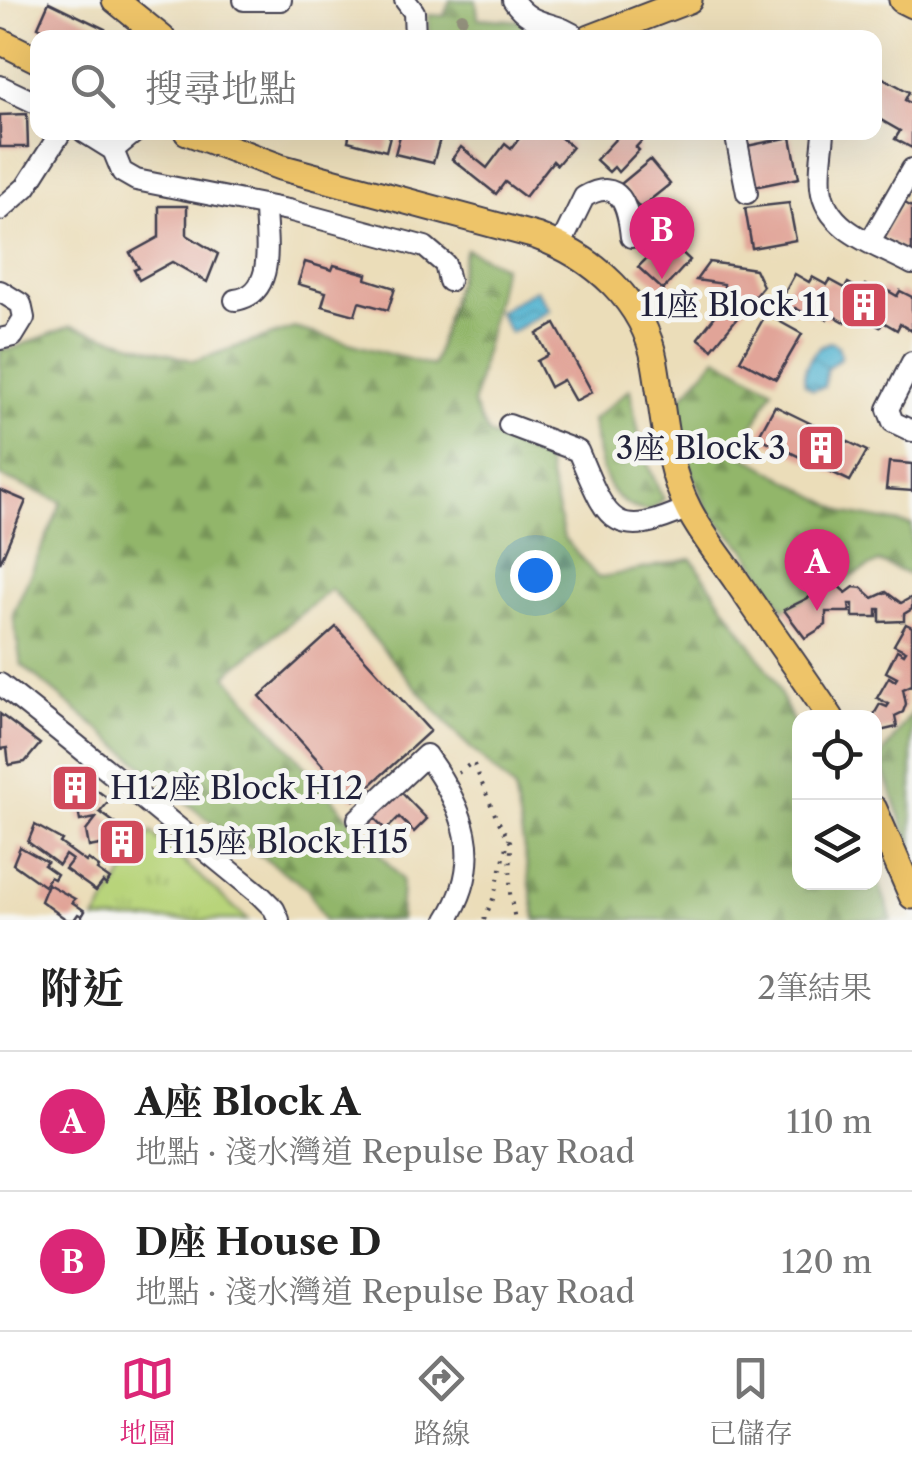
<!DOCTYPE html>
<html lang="zh-TW">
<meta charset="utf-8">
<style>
:root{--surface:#fff;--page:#f6f6f6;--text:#222;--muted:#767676;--line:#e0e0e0;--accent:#db2777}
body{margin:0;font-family:"Libre Caslon Text","Noto Serif TC",serif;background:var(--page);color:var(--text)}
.controls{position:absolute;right:30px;bottom:30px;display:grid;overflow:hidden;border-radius:20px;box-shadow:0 10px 40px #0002}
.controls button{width:90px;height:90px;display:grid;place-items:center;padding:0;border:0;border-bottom:2px solid var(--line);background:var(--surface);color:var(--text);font:50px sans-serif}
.you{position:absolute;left:535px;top:575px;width:35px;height:35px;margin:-25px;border:8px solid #fff;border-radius:50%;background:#1a73e8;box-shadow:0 0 0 15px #1a73e833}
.badge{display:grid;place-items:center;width:65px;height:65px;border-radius:50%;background:var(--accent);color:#fff;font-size:32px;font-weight:700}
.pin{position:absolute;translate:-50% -82px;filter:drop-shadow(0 2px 5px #0008)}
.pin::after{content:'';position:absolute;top:52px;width:35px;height:30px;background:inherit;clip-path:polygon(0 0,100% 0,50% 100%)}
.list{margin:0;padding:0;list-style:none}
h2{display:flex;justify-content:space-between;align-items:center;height:130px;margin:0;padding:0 40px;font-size:42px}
h2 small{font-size:32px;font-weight:400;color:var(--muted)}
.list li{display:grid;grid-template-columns:65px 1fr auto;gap:30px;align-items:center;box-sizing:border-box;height:140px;padding:0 40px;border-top:2px solid var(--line)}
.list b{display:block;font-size:38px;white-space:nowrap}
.list p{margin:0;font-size:32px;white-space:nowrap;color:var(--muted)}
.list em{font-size:32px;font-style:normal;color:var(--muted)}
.icon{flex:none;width:55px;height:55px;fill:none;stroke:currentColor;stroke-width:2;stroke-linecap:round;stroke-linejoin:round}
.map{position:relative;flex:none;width:912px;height:920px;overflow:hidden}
.search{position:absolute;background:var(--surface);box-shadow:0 10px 40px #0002;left:30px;right:30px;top:30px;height:110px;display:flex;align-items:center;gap:25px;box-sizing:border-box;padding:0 35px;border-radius:20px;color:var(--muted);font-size:38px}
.sheet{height:410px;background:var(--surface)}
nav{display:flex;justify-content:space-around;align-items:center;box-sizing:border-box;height:140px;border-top:2px solid var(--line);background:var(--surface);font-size:28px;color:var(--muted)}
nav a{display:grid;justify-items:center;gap:5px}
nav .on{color:var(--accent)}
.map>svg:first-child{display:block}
.grass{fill:url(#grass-tufts);stroke:#6d7b5a;stroke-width:2.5}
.forest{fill:url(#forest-firs);stroke:#5a6c52;stroke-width:2.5}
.water{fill:url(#water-waves);stroke:#3a6a86;stroke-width:2.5}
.building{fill:#e1a498}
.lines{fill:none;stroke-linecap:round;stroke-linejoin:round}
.minor-casing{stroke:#403e4e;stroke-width:24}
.major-casing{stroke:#403e4e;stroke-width:29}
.path{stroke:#403e4e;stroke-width:4;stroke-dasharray:2.5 8;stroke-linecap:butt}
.minor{stroke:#fff;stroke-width:20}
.major{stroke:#eec469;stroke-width:25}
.tree{fill:#95937e}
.labels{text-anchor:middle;stroke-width:10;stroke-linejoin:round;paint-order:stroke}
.poi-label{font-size:32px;fill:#22223b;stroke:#f6f6f2;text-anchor:end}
</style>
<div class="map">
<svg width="912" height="920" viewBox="0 0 912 920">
<defs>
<pattern id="grass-tufts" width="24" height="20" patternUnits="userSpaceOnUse" patternTransform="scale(2.5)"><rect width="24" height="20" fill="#b8d47a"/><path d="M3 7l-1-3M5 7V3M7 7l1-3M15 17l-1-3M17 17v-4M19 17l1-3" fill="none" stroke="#9eb66a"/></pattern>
<pattern id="forest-firs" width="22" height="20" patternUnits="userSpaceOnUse" patternTransform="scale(2.5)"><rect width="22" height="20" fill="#92b66a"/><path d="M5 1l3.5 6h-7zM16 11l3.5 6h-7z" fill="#779458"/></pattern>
<pattern id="water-waves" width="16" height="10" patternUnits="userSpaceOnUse" patternTransform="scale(2.5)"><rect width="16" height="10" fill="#51b3d0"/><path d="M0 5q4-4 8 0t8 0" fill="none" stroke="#4391aa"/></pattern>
</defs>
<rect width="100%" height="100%" fill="#f6f6f2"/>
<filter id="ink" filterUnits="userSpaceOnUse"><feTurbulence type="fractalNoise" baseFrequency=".01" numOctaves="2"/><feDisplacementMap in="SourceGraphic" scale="20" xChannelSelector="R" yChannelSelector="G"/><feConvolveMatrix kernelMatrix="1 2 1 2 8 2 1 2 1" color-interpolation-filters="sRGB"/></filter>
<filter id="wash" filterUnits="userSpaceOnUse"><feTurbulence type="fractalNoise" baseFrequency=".0048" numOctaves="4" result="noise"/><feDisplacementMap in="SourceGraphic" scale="40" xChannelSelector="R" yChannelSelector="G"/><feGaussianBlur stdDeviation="2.25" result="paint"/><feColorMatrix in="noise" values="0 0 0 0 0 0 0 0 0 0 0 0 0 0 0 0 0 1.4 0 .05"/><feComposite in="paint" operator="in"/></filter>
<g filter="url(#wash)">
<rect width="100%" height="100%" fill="#ebddb9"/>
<!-- grass -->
<path class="grass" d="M151,832L248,920H95Z"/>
<!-- forest -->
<g class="forest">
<path d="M450,0H476L478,18L522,21L557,31L484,37H429L428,15L444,16Z"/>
<path d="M466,249L503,266L473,405L488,434L546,461L564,538L598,578L692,559L773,677L799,735L800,882H874L875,871L892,920H536L514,789L459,737L331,589L226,675L402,880L400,920H325L307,888L204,817L21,664L13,614L62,502L0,476V348L9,350L71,326L194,361L294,328L433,366Z"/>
<path d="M717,357L773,389L739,453L846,513L912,525V576L879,562L784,610L746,550L708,511L686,458L676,404Z"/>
<path d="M630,389C637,429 644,464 664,499L650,511C602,508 599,458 592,420Z"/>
<path d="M912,712V850L880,759Z"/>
</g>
<!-- water -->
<g class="water">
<path d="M536,289L549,310L510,333L498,312Z"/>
<path d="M830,342L838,346L841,357L827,369L824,387L813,390L805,384C801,369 814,346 830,342Z"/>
</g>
<g id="blocks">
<!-- building -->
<g class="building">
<path d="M49,2L105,29L100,38H60L38,27Z"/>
<path d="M874,73L909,92L905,100L912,104V148L895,139L900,131L874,116Z"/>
<path d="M27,114L28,147H0V115Z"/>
<path d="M350,132H391L386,151L348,141Z"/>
<path d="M401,132L440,139L433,163L395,154Z"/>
<path d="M524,132H554L572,147L557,165L553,161L525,197L505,182L496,194L452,159L461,147L487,168L505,144L511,149Z"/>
<path d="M622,132L648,134L636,147L639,150L618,172L614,167L609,172L596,160Z"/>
<path d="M791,137L799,178L754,187L747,146Z"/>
<path d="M650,160L670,184L640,208L621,184Z"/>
<path d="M903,202L912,207V254L882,237Z"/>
<path d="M789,203L796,240L752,248L745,208Z"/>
<path d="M159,206H187V235L218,254L207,282L172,262L139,280L134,270L139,268L130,253L159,237Z"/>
<path d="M658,206L664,212L668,209L677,219L682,216L690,225L668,244L663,238L652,248L642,237L652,228L644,218Z"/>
<path d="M677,248L690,260L663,290L638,267L650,255L652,257L656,252L662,258L670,249L673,252Z"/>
<path d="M305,262L332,270L334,265L367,274L366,279L395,288L388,310L359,302L355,315L322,306L326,292L298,284Z"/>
<path d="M709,262L755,269L763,286L712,349L698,338L729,298L724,293V284L696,280Z"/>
<path d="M795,274L809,282L812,277L827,285L830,280L845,288L848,283L862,291L865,285L880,293L883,288L897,296L900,291L912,297V331L900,324L897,330L883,322L880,327L865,319L863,324L848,316L845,322L830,314L827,319L813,311L810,316L795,308L792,313L778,305Z"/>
<path d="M766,314L802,334L776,379L740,360Z"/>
<path d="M555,324L592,392L575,401L563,380L550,387L537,361L548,355L537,334Z"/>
<path d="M775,406L867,451L850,481L758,437Z"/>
<path d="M889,462L912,464V491L886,489Z"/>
<path d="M0,490L26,501L0,563Z"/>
<path d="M836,584L846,593L854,587L862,588L873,598L886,592L901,603L912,597V609L904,614V621L880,622V609H877V617H853V604H849L850,612H826V625L805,638L784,610Z"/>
<path d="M906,624L912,627V685L903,689L906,704L903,712L895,716L897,727L880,731L874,728L872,718L880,704L887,707L889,704L877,698L889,677L895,681L897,678L886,672L897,650L904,654L906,651L894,645Z"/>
<path d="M336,627L430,731L354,800L260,696Z"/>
<path d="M0,714L40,744L25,762L9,765L7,748L0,749Z"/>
<path d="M72,772L110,800L100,812L138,840L124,859L108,861L105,844L89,847L86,831L96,818L80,821L77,804L61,807L58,791Z"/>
<path d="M398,789L427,819L414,832L399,817L386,830L371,815Z"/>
<path d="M35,825L62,840L60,843L86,862L88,859L99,867L97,870L110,879L106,885L103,882L96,891L65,869L72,860L65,855L59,865L28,842Z"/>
<path d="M20,847L47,862L44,865L57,874L54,879L50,877L44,886L13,864Z"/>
<path d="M48,884L75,899L72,902L85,911L82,916L78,914L74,920H67L41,901Z"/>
</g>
</g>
</g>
<g filter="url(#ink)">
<use href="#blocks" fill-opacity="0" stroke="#403e4e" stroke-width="2.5"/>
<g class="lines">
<!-- minor casing -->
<g class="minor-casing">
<g id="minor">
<path d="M244,0H281"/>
<path d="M405,0L414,12L415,38"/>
<path d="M513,0C532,29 555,19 578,38"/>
<path d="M0,86L38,104"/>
<path d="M84,132L113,150L122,172L136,180L288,210L425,247L445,264L449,281"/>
<path d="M735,132L747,193"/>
<path d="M824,132C823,150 819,169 821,187C825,231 879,246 912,264"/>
<path d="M113,150L135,132"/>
<path d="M0,210L26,187L61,132"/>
<path d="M870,242L912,169"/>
<path d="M560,246L584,197C621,176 628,207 631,237"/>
<path d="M0,291L21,304L24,318L13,336L0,339"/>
<path d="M235,300C278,294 265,237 265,206"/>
<path d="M912,362L888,409L893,422L912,431"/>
<path d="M509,425L578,451C607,519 611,543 688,508"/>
<path d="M0,684C88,753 173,824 260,895L274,909L279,920"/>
<path d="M358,819L426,755C464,808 486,859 447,920"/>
</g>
</g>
<!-- major casing -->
<g class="major-casing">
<g id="major">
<path d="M115,0L162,38"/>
<path d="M902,0L912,5"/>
<path d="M590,38L689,0"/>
<path d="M0,41L38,60"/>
<path d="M187,132L280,167L536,236C594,257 644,301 655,363C664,414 665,464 689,510C702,535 720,557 736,580C767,626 800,671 831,718"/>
<path d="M874,809L912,896"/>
</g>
</g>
<!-- path -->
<g class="path">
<path d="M458,773L473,762L496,817L511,843L510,893L515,920"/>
<path d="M484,920L493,899L509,839"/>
</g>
<!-- minor -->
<use href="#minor" class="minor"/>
<!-- major -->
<use href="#major" class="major"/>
</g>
<!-- trees -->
<circle class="tree" cx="462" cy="18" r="6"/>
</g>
<!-- icons -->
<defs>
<g id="building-square" transform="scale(2.5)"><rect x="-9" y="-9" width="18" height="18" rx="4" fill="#d1495b" stroke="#f6f6f2"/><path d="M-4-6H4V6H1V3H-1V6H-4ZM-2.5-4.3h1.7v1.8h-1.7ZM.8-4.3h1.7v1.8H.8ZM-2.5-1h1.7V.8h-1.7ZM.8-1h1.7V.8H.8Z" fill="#fff"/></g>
</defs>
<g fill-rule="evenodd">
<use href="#building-square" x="864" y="305"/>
<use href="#building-square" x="821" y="448"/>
<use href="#building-square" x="75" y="788"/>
<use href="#building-square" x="122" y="842"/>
</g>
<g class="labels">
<!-- poi labels -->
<g class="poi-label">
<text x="829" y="316">11座 Block 11</text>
<text x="786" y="459">3座 Block 3</text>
<text x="110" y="799" text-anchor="start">H12座 Block H12</text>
<text x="157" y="853" text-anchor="start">H15座 Block H15</text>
</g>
</g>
</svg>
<div class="controls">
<button><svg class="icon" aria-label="locate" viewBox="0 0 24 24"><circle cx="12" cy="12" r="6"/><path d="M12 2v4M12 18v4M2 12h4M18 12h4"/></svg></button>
<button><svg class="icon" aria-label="layers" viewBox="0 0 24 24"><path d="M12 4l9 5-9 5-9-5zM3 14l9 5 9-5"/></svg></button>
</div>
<div class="you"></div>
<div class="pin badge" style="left:817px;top:611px">A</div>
<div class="pin badge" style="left:662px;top:279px">B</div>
<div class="search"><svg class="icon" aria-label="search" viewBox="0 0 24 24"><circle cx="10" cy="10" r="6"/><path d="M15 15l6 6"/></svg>搜尋地點</div>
</div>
<section class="sheet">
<h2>附近<small>2筆結果</small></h2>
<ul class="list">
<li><span class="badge">A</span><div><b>A座 Block A</b><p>地點 · 淺水灣道 Repulse Bay Road</p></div><em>110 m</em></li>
<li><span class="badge">B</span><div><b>D座 House D</b><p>地點 · 淺水灣道 Repulse Bay Road</p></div><em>120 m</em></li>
</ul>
</section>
<nav>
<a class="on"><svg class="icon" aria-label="map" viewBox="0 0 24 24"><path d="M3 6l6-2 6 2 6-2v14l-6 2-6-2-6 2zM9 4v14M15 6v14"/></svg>地圖</a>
<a><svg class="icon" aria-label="directions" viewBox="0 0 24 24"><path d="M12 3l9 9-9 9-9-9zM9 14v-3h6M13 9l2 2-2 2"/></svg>路線</a>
<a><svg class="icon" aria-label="saved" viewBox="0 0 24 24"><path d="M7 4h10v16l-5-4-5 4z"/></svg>已儲存</a>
</nav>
